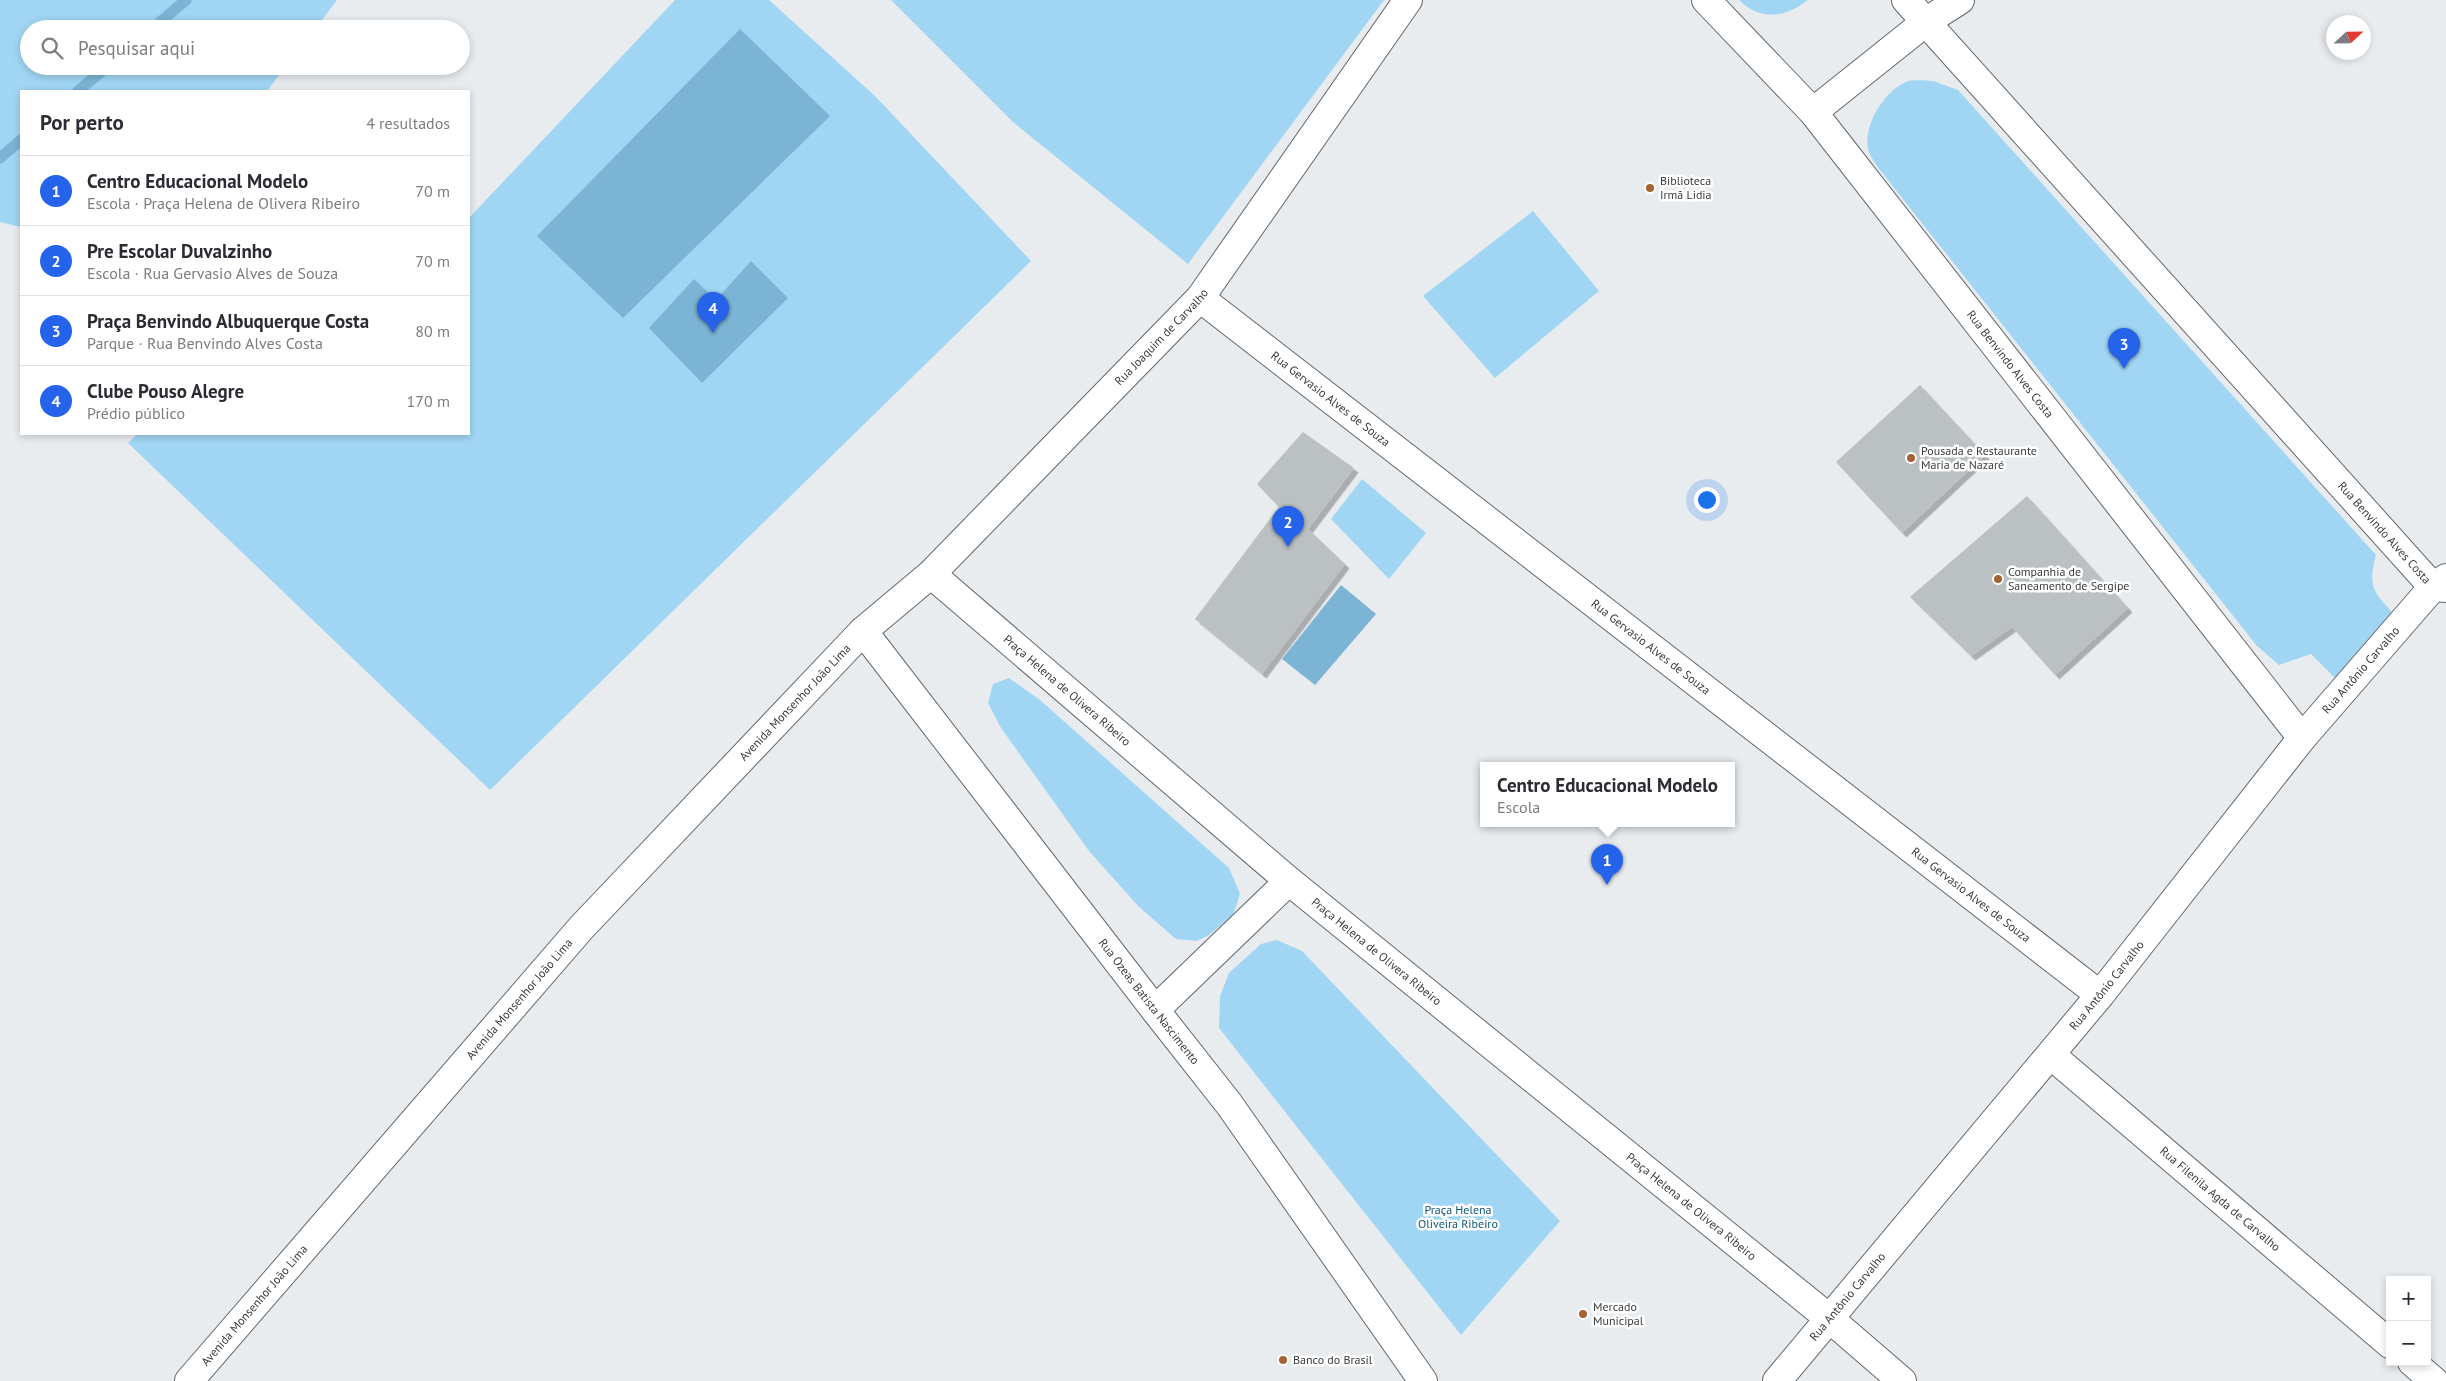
<!DOCTYPE html>
<html lang="pt">
<meta charset="utf-8">
<style>
:root{--surface:#fff;--page:#f2f2f3;--text:#2b2b33;--muted:#7c7c81;--line:#e1e1e2;--accent:#2563eb}
body{margin:0;font-family:"PT Sans",sans-serif;background:var(--page);color:var(--text)}
.controls{position:absolute;right:15px;bottom:15px;display:grid;overflow:hidden;border-radius:0px;box-shadow:0 2px 8px #0003}
.controls button{width:45px;height:45px;display:grid;place-items:center;padding:0;border:0;border-bottom:1px solid var(--line);background:var(--surface);color:var(--text);font:25px sans-serif}
.compass{position:absolute;left:2326px;top:15px;width:45px;height:45px;border-radius:50%;background:var(--surface);box-shadow:0 2px 8px #0003;rotate:68deg}
.you{position:absolute;left:1706px;top:499px;width:18px;height:18px;margin:-12px;border:4px solid #fff;border-radius:50%;background:#1a73e8;box-shadow:0 0 0 8px #1a73e833}
.badge{display:grid;place-items:center;width:32px;height:32px;border-radius:50%;background:var(--accent);color:#fff;font-size:16px;font-weight:700}
.pin{position:absolute;translate:-50% -41px;filter:drop-shadow(0 1px 2px #0008)}
.pin::after{content:'';position:absolute;top:26px;width:18px;height:15px;background:inherit;clip-path:polygon(0 0,100% 0,50% 100%)}
.popup{position:absolute;left:1480px;top:762px;width:255px;height:65px;box-sizing:border-box;display:grid;place-content:center;border-radius:0px;background:var(--surface);filter:drop-shadow(0 1px 4px #0005);font-size:16px;white-space:nowrap;color:var(--muted)}
.popup b{font-size:19px;color:var(--text)}
.popup::after{content:'';position:absolute;left:50%;top:100%;margin-left:-10px;border:10px solid transparent;border-top-color:var(--surface)}
.list{margin:0;padding:0;list-style:none}
h2{display:flex;justify-content:space-between;align-items:center;height:65px;margin:0;padding:0 20px;font-size:21px}
h2 small{font-size:16px;font-weight:400;color:var(--muted)}
.list li{display:grid;grid-template-columns:32px 1fr auto;gap:15px;align-items:center;box-sizing:border-box;height:70px;padding:0 20px;border-top:1px solid var(--line)}
.list b{display:block;font-size:19px;white-space:nowrap}
.list p{margin:0;font-size:16px;white-space:nowrap;color:var(--muted)}
.list em{font-size:16px;font-style:normal;color:var(--muted)}
.icon{flex:none;width:28px;height:28px;fill:none;stroke:currentColor;stroke-width:2;stroke-linecap:round;stroke-linejoin:round}
.map{position:relative;flex:none;width:2446px;height:1381px;overflow:hidden}
.search{position:absolute;background:var(--surface);box-shadow:0 2px 8px #0003;left:20px;top:20px;width:450px;height:55px;display:flex;align-items:center;gap:12px;box-sizing:border-box;padding:0 18px;border-radius:28px;color:var(--muted);font-size:19px}
.panel{position:absolute;background:var(--surface);box-shadow:0 2px 8px #0003;left:20px;top:90px;width:450px;height:345px;border-radius:0px}
.map>svg:first-child{display:block}
.green{fill:#a0d6f4}
.water{fill:#7bb4d4}
.lines{fill:none;stroke-linecap:round;stroke-linejoin:round}
.stream{stroke:#7bb4d4;stroke-width:11}
.building{fill:#bbc0c2;filter:url(#shadow)}
.minor-casing{stroke:#64686b;stroke-width:30}
.tertiary-casing{stroke:#64686b;stroke-width:30}
.minor{stroke:#fff;stroke-width:28}
.tertiary{stroke:#fff;stroke-width:28}
.poi-dot{fill:#a66232;stroke:#fff;stroke-width:2}
.labels{text-anchor:middle;stroke-width:5;stroke-linejoin:round;paint-order:stroke}
.poi-label{font-size:12px;fill:#3a3c3d;stroke:#fff;text-anchor:start}
.street-label{font-size:12px;fill:#3a3c3d;stroke:#fff}
.park-label{font-size:12px;fill:#0c5676;stroke:#fff}
</style>
<div class="map">
<svg width="2446" height="1381" viewBox="0 0 2446 1381">
<defs>
<filter id="shadow"><feDropShadow dx="4.5" dy="4.5" stdDeviation="0" flood-color="#0004"/></filter>
</defs>
<rect width="100%" height="100%" fill="#e8ecef"/>
<!-- green -->
<g class="green">
<path d="M0,0H337L315,29H29V66H286L267,91H21V227L0,222Z"/>
<path d="M675,0H769L875,96L1031,261L490,790L128,443L137,434H469V218Z"/>
<path d="M891,0H1384L1188,264L1013,122Z"/>
<path d="M1739,0H1808C1785,18 1760,21 1739,0Z"/>
<path d="M1933,81L1958,90L2376,555C2366,591 2377,594 2399,620L2340,683L2311,654L2279,665L2257,646L1891,184C1884,174 1873,163 1869,152C1861,128 1884,91 1906,82C1914,79 1926,81 1933,81Z"/>
<path d="M1533,211L1599,291L1495,378L1423,296Z"/>
<path d="M1362,479L1426,533L1389,579L1331,519Z"/>
<path d="M1009,678L1040,700L1229,868L1240,894L1233,915L1209,935L1197,941L1176,939L1139,907L1089,851L1001,728L988,703L993,684Z"/>
<path d="M1277,940L1302,951L1560,1221L1461,1335L1219,1028L1220,996L1229,973L1261,944Z"/>
</g>
<!-- water -->
<g class="water">
<path d="M740,29L830,116L623,318L537,236Z"/>
<path d="M751,261L788,298L702,383L649,328L694,279L716,300Z"/>
<path d="M1341,585L1376,614L1315,685L1282,659Z"/>
</g>
<g class="lines">
<!-- stream -->
<g class="stream">
<path d="M152,29L186,0"/>
<path d="M78,91L108,66"/>
<path d="M0,158L21,140"/>
</g>
</g>
<!-- building -->
<g class="building">
<path d="M1920,385L1985,455L1902,533L1836,462Z"/>
<path d="M1303,432L1354,468L1308,529L1345,564L1262,674L1195,619L1279,507L1257,484Z"/>
<path d="M2027,496L2128,608L2055,675L2012,627L1971,656L1910,597Z"/>
</g>
<g class="lines">
<!-- minor casing -->
<g class="minor-casing">
<g id="minor">
<path id="s1" d="M1906,0L2433,587L2446,588"/>
<path id="s2" d="M1813,112L2302,738"/>
<path id="s3" d="M1200,298L2100,995"/>
<path id="s4" d="M931,574L1289,881L1830,1319L1902,1381"/>
<path id="s5" d="M863,631L1155,1010L1229,1104L1423,1381"/>
<path d="M1155,1010L1289,881"/>
<path id="s6" d="M2051,1055L2390,1344"/>
<path d="M2412,1362L2434,1381"/>
<path id="s7" d="M1777,1381L2100,995L2302,738L2433,587L2446,578"/>
</g>
</g>
<!-- tertiary casing -->
<g class="tertiary-casing">
<g id="tertiary">
<path d="M1706,0L1813,112L1927,21L1960,0"/>
<path id="s8" d="M189,1381L581,928L863,631L931,574L1200,298L1408,0"/>
</g>
</g>
<!-- minor -->
<use href="#minor" class="minor"/>
<!-- tertiary -->
<use href="#tertiary" class="tertiary"/>
</g>
<!-- markers -->
<g class="poi-dot">
<circle cx="1650" cy="188" r="5"/>
<circle cx="1911" cy="458" r="5"/>
<circle cx="1998" cy="579" r="5"/>
<circle cx="1583" cy="1314" r="5"/>
<circle cx="1283" cy="1360" r="5"/>
</g>
<g class="labels">
<!-- poi labels -->
<g class="poi-label">
<text x="1660" y="185">Biblioteca<tspan x="1660" dy="14">Irmã Lidia</tspan></text>
<text x="1921" y="455">Pousada e Restaurante<tspan x="1921" dy="14">Maria de Nazaré</tspan></text>
<text x="2008" y="576">Companhia de<tspan x="2008" dy="14">Saneamento de Sergipe</tspan></text>
<text x="1593" y="1311">Mercado<tspan x="1593" dy="14">Municipal</tspan></text>
<text x="1293" y="1364">Banco do Brasil</text>
</g>
<!-- street labels -->
<g class="street-label">
<text dy="4" stroke="none"><textPath href="#s8" startOffset="1428">Rua Joaquim de Carvalho</textPath></text>
<text dy="4" stroke="none"><textPath href="#s2" startOffset="320">Rua Benvindo Alves Costa</textPath></text>
<text dy="4" stroke="none"><textPath href="#s3" startOffset="165">Rua Gervasio Alves de Souza</textPath></text>
<text dy="4" stroke="none"><textPath href="#s1" startOffset="716">Rua Benvindo Alves Costa</textPath></text>
<text dy="4" stroke="none"><textPath href="#s3" startOffset="570">Rua Gervasio Alves de Souza</textPath></text>
<text dy="4" stroke="none"><textPath href="#s7" startOffset="920">Rua Antônio Carvalho</textPath></text>
<text dy="4" stroke="none"><textPath href="#s4" startOffset="179">Praça Helena de Olivera Ribeiro</textPath></text>
<text dy="4" stroke="none"><textPath href="#s8" startOffset="910">Avenida Monsenhor João Lima</textPath></text>
<text dy="4" stroke="none"><textPath href="#s3" startOffset="975">Rua Gervasio Alves de Souza</textPath></text>
<text dy="4" stroke="none"><textPath href="#s4" startOffset="584">Praça Helena de Olivera Ribeiro</textPath></text>
<text dy="4" stroke="none"><textPath href="#s7" startOffset="515">Rua Antônio Carvalho</textPath></text>
<text dy="4" stroke="none"><textPath href="#s8" startOffset="505">Avenida Monsenhor João Lima</textPath></text>
<text dy="4" stroke="none"><textPath href="#s5" startOffset="468">Rua Ozeas Batista Nascimento</textPath></text>
<text dy="4" stroke="none"><textPath href="#s6" startOffset="222">Rua Filenila Agda de Carvalho</textPath></text>
<text dy="4" stroke="none"><textPath href="#s4" startOffset="989">Praça Helena de Olivera Ribeiro</textPath></text>
<text dy="4" stroke="none"><textPath href="#s7" startOffset="110">Rua Antônio Carvalho</textPath></text>
<text dy="4" stroke="none"><textPath href="#s8" startOffset="100">Avenida Monsenhor João Lima</textPath></text>
</g>
<!-- park labels -->
<g class="park-label">
<text x="1458" y="1214">Praça Helena<tspan x="1458" dy="14">Oliveira Ribeiro</tspan></text>
</g>
</g>
</svg>
<div class="controls">
<button>+</button>
<button>−</button>
</div>
<svg class="compass" viewBox="-18 -18 36 36"><path d="M0-13l5 13h-10z" fill="#e53935"/><path d="M0 13l5-13h-10z" fill="#7c7c81"/></svg>
<div class="you"></div>
<div class="pin badge" style="left:1607px;top:885px">1</div>
<div class="popup"><b>Centro Educacional Modelo</b>Escola</div>
<div class="pin badge" style="left:1288px;top:547px">2</div>
<div class="pin badge" style="left:2124px;top:369px">3</div>
<div class="pin badge" style="left:713px;top:333px">4</div>
<div class="search"><svg class="icon" aria-label="search" viewBox="0 0 24 24"><circle cx="10" cy="10" r="6"/><path d="M15 15l6 6"/></svg>Pesquisar aqui</div>
<section class="panel">
<h2>Por perto<small>4 resultados</small></h2>
<ul class="list">
<li><span class="badge">1</span><div><b>Centro Educacional Modelo</b><p>Escola · Praça Helena de Olivera Ribeiro</p></div><em>70 m</em></li>
<li><span class="badge">2</span><div><b>Pre Escolar Duvalzinho</b><p>Escola · Rua Gervasio Alves de Souza</p></div><em>70 m</em></li>
<li><span class="badge">3</span><div><b>Praça Benvindo Albuquerque Costa</b><p>Parque · Rua Benvindo Alves Costa</p></div><em>80 m</em></li>
<li><span class="badge">4</span><div><b>Clube Pouso Alegre</b><p>Prédio público</p></div><em>170 m</em></li>
</ul>
</section>
</div>
